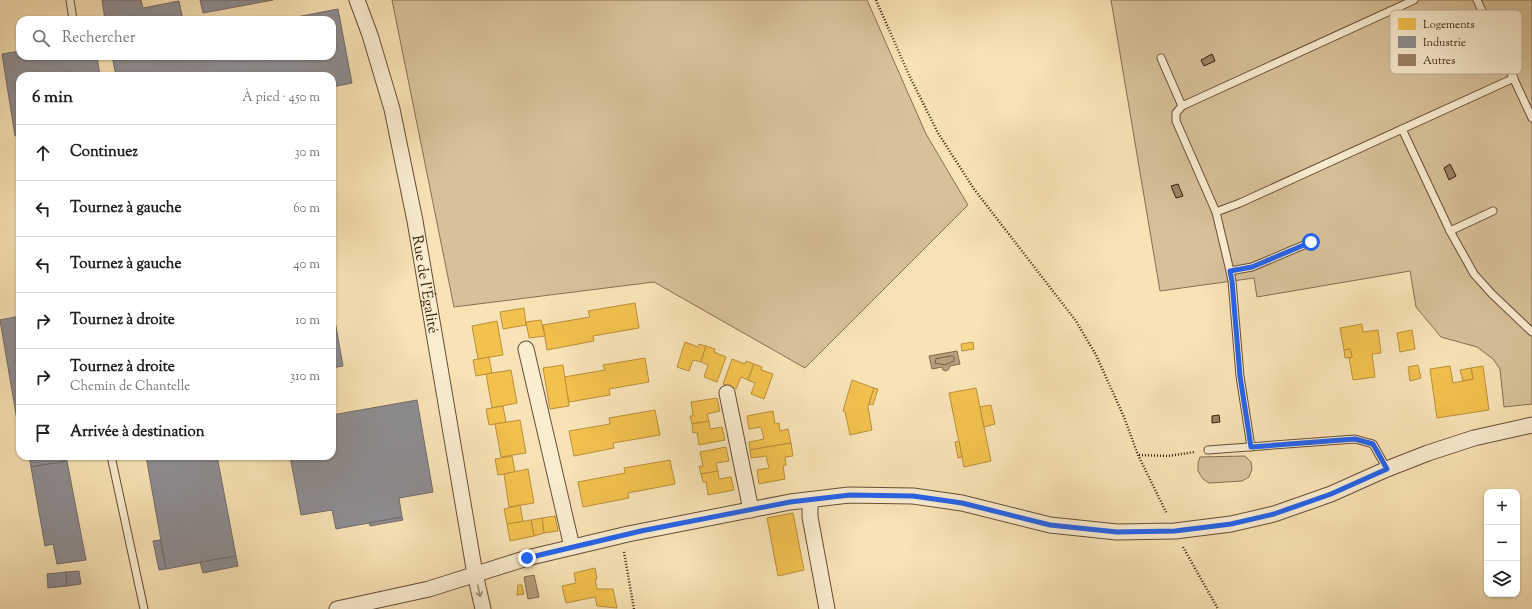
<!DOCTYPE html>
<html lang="fr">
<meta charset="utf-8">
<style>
:root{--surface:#fff;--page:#f6f6f6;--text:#202124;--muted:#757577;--line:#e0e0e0}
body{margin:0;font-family:"Sorts Mill Goudy",serif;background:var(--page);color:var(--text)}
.controls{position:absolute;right:12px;bottom:12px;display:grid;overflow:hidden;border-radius:8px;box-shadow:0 1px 3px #0004}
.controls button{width:36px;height:36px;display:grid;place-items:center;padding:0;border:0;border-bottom:1px solid var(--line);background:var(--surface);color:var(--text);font:20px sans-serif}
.stop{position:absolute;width:12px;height:12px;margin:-9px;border:3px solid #2563eb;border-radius:50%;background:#fff}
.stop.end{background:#2563eb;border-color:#fff;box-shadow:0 1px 4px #0008}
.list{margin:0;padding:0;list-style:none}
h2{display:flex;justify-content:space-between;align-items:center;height:52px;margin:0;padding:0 16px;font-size:17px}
h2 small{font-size:13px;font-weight:400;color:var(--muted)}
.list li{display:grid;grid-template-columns:26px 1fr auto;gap:12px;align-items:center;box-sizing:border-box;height:56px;padding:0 16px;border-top:1px solid var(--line)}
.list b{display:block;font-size:15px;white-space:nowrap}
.list p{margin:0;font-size:13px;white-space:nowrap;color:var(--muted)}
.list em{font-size:13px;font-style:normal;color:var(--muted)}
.icon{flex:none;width:22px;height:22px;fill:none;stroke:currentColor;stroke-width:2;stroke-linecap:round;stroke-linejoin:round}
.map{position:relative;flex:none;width:1532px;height:609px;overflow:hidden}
.search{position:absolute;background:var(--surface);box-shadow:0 1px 3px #0004;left:16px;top:16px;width:320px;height:44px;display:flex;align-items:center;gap:10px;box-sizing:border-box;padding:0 14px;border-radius:12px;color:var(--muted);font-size:15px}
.panel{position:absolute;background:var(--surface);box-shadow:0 1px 3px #0004;left:16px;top:72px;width:320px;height:388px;border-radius:12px}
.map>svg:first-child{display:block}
.green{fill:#d7c199;stroke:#876e52}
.water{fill:#b69f7c;stroke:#836a4e}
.homes{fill:#f2c14e;stroke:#ba8f3a}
.industry{fill:#8d8d92;stroke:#736b69}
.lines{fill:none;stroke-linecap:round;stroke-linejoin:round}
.shore{stroke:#765d43;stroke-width:1}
.building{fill:#9b8363;stroke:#371b0a}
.lane-casing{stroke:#674d35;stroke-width:9}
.street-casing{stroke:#674d35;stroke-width:17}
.path{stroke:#371b0a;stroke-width:2.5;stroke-dasharray:1 2;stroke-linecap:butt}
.lane{stroke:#faedd0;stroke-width:7}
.street{stroke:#faedd0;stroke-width:15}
.oneway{stroke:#a28e77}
.route{stroke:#2563eb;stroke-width:5}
.labels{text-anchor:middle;stroke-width:4;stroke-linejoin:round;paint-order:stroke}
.street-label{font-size:15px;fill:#371b0a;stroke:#faedd0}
.key{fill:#faedd0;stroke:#c0ae95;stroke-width:1}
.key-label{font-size:11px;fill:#371b0a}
</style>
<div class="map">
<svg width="1532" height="609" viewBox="0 0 1532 609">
<rect width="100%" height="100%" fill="#f8e3b6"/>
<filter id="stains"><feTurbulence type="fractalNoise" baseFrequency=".005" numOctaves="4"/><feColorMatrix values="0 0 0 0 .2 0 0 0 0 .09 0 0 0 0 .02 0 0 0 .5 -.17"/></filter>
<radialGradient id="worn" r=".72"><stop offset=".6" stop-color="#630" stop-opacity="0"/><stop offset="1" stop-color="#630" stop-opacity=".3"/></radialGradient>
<!-- green -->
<g class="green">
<path d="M392,0H867L926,134L968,205L805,368L654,282L454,307Z"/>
<path d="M1111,0H1532V404L1504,407L1500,369L1493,359L1477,347L1441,337L1416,307L1410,271L1257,297L1254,278L1160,291Z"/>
<path d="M1245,456L1251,462L1252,469L1249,477L1242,481L1209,483L1203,479L1198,471V463L1200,457Z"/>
</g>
<!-- water -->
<g class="water">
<path d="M957,351L960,364L950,366L949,369L946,371L943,370L942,367L932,369L929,356Z"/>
<path d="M534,575L539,597L528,599L524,577Z"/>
</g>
<!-- homes -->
<g class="homes">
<path d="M635,303L639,328L593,336L594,341L547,350L543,325L590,317L588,311Z"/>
<path d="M524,308L526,325L503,329L500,312Z"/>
<path d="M541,320L545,336L529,338L526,322Z"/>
<path d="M497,321L503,355L478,359L472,326Z"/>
<path d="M1362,324L1363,332L1378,330L1381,353L1372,354L1375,377L1353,380L1349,358L1352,357L1350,349L1344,350L1340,328Z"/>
<path d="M1412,330L1415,349L1400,352L1397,333Z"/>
<path d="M685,342L698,347L699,344L706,346L701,362L693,360L689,371L677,367Z"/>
<path d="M973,342L974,349L962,351L961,344Z"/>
<path d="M706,346L715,349L714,352L726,357L717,382L704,377L708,365L701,362Z"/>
<path d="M1350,349L1352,357L1345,358L1344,350Z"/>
<path d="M489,357L492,373L476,376L473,360Z"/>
<path d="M645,358L649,382L609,389L610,395L569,402L564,377L605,370L603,365Z"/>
<path d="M732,359L745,364L746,361L754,364L748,380L741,377L736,389L723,384Z"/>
<path d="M754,364L762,367L761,370L773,374L764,399L751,394L755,383L748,380Z"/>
<path d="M563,365L569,406L550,409L543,368Z"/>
<path d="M1418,365L1421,378L1410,381L1408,367Z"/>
<path d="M1450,366L1453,383L1473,379L1471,368L1483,366L1489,410L1437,418L1430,369Z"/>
<path d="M1471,368L1473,379L1463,381L1460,370Z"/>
<path d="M511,370L517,403L492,408L486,374Z"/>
<path d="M852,380L874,388L868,407L872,430L850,435L845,412L843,411Z"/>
<path d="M874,388L878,389L873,405L869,404Z"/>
<path d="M976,388L991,461L964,467L949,393Z"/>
<path d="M717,398L720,411L707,414L709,421L692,424L690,416H693L691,402Z"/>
<path d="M991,405L995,424L984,427L980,407Z"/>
<path d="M503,406L506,422L489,425L486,409Z"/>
<path d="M655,410L660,435L613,443L614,448L574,456L569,431L610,424L609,418Z"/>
<path d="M773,411L775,424L779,423L780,431L788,429L791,443L750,450L749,442L764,439L761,427L749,429L747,416Z"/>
<path d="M520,420L526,453L501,457L495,424Z"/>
<path d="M709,421L710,429L722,427L725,440L699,445L697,432L693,433L692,424Z"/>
<path d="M959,441L962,457L958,458L955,442Z"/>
<path d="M791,443L793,456L785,457L786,465L783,466L785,479L759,484L757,470L769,468L766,456L751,458L750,450Z"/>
<path d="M726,447L729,461L716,463L718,471L701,474L699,466H703L700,452Z"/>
<path d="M512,456L515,472L498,475L495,459Z"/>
<path d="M670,460L675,484L628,493L629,498L583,507L578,482L625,473L624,468Z"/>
<path d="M528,469L534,503L509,507L504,474Z"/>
<path d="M718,471L719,479L731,477L734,490L708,495L706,482H703L701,474Z"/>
<path d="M520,505L523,522L507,524L504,509Z"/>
<path d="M793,513L804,570L778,576L767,518Z"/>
<path d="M555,516L558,531L544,533L542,518Z"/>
<path d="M542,518L544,533L534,536L531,520Z"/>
<path d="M531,520L534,536L510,541L507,524Z"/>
<path d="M595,568L597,579H595L597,589H613L617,608L597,606L595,597L566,603L562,586L576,583L574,573Z"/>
<path d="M518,585H522L524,594L517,595Z"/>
</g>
<!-- industry -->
<g class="industry">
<path d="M102,0H141L143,8L179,1L183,20H105Z"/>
<path d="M200,0H273L203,13Z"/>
<path d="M338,9L352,83L332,87V76H116L112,56H332V20H281Z"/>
<path d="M20,51V56H97L100,76H20V135L15,136L2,54Z"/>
<path d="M332,304L343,366L332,368Z"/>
<path d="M20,316V420H17L0,320Z"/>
<path d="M417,400L433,492L399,498L402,517L336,529L332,510L301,515L290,456H332V415Z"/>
<path d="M29,456H66L67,461L31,467Z"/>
<path d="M146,456H217L236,556L166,569Z"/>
<path d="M67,461L86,560L57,564L53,544L45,546L31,467Z"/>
<path d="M402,517L403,520L370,526L369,523Z"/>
<path d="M160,540L166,569L159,570L153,541Z"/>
<path d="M236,556L238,566L203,573L200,562Z"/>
<path d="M79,571L81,584L67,586L66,572Z"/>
<path d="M66,572L67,586L48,588L47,574Z"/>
</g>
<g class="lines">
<!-- shore -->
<path class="shore" d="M952,356L954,357V361L945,365L935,363L936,359Z"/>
</g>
<!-- building -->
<g class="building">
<path d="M1212,54L1215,61L1204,66L1201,60Z"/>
<path d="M1450,164L1456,176L1449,180L1444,168Z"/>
<path d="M1178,184L1183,196L1176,198L1171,186Z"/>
<path d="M1219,415L1220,422L1212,423V416Z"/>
</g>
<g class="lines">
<!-- lane casing -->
<g class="lane-casing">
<g id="lane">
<path d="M70,0L73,20"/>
<path d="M1477,0L1532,118"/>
<path d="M1161,58L1182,106"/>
<path d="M1402,129L1450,231L1474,274L1492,294L1532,332"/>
<path d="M1216,212L1240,203L1514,78"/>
<path d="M1450,231L1493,211"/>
<path d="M1230,271L1252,267L1311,242"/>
<path d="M1251,447L1240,376L1232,281L1230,271L1216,212L1176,121V113L1182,106L1414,0"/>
<path d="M1208,450L1355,439L1373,444L1387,469"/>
<path d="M111,456L144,609"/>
</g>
</g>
<!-- street casing -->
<g class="street-casing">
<g id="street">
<path id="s1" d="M357,0L370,35L392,109L415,221L475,574L483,609"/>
<path d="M526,349L572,547"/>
<path d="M727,393L751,510"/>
<path d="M810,500V517L827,609"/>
<path d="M337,609L429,589L527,558L628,534L790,502L849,495L913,496L962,503L1050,525L1117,532L1175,531L1231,524L1274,514L1331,494L1387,469L1428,453L1474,438L1532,425"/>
</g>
</g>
<!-- path -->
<g class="path">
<path d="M876,0L909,75L938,133L974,189L1076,321L1096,355L1124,417L1138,455L1167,514"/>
<path d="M1139,455L1168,456L1195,452"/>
<path d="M1183,547L1218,609"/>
<path d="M624,552L634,609"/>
</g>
<!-- lane -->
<use href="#lane" class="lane"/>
<!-- street -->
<use href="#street" class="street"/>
</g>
<!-- one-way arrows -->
<defs><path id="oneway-shaft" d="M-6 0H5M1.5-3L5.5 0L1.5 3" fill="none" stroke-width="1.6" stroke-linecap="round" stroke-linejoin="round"/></defs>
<use class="oneway" href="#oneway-shaft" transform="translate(479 591) rotate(78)"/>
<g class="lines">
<!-- route -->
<path class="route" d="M527,558L641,531L790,502L850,495L913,496L962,503L1050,525L1117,532L1175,531L1231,524L1274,514L1331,494L1387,469L1373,444L1355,439L1251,447L1240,376L1232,281L1230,271L1252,267L1311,242"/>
</g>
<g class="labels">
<!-- street labels -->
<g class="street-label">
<text dy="5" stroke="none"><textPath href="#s1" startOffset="293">Rue de l'Égalité</textPath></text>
</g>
</g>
<!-- legend -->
<rect x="1390" y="10" width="132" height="64" rx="6" class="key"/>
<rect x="1398" y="18" width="18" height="12" fill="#f2c14e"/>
<rect x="1398" y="36" width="18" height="12" fill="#8d8d92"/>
<rect x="1398" y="54" width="18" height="12" fill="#9b8363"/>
<g class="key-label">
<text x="1423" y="28">Logements</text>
<text x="1423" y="46">Industrie</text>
<text x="1423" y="64">Autres</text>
</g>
<rect width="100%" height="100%" filter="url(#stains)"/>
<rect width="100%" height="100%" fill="url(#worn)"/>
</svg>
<div class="controls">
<button>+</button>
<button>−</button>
<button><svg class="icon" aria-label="layers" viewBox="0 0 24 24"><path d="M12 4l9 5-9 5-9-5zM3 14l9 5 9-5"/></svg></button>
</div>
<div class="stop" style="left:1311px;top:242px"></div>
<div class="stop end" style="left:527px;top:558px"></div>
<div class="search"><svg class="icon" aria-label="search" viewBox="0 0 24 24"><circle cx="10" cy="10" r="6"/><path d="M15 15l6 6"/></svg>Rechercher</div>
<section class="panel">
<h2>6 min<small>À pied · 450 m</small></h2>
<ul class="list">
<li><svg class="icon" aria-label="ahead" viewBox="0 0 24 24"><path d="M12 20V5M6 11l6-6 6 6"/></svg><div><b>Continuez</b></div><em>30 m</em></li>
<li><svg class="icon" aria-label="left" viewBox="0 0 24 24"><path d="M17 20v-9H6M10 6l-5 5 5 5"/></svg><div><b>Tournez à gauche</b></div><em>60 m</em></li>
<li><svg class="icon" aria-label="left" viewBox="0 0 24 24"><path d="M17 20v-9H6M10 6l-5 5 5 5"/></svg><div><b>Tournez à gauche</b></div><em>40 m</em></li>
<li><svg class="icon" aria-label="right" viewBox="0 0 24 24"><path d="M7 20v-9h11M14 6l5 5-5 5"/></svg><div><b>Tournez à droite</b></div><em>10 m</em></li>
<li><svg class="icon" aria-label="right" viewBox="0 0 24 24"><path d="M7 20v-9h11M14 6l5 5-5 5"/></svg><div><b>Tournez à droite</b><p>Chemin de Chantelle</p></div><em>310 m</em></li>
<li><svg class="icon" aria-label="arrive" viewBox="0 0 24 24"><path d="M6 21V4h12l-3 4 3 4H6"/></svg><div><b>Arrivée à destination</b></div></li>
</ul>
</section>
</div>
